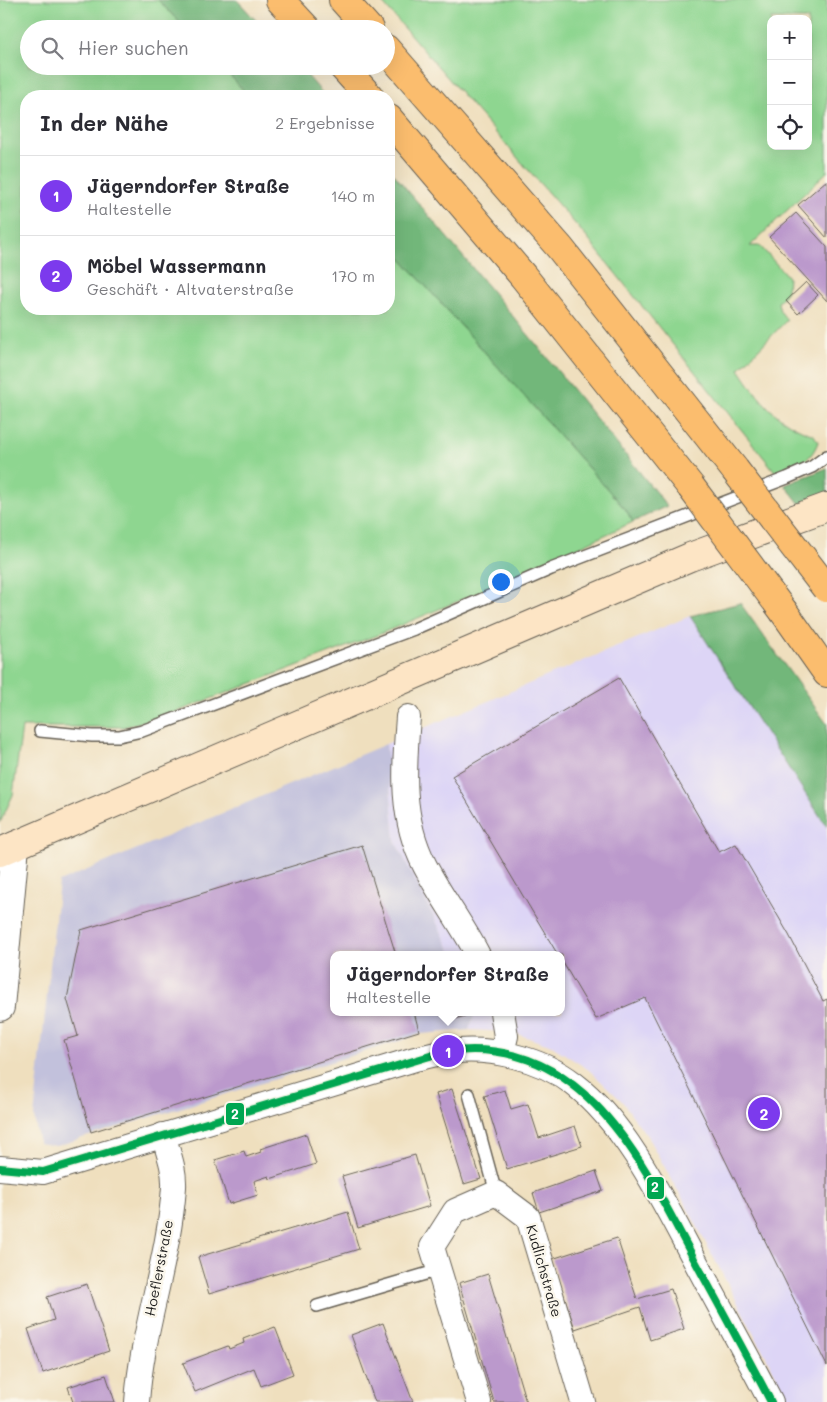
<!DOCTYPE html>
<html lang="de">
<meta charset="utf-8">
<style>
:root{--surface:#fff;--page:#f7f7f7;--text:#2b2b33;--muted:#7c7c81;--line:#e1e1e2;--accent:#7c3aed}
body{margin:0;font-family:Mali,sans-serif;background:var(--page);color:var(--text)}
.controls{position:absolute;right:15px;top:15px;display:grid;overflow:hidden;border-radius:10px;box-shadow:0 5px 20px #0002}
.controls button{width:45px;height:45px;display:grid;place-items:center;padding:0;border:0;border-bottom:1px solid var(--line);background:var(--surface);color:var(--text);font:25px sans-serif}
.you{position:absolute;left:500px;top:581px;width:18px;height:18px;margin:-12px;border:4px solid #fff;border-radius:50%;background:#1a73e8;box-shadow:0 0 0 8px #1a73e833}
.badge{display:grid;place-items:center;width:32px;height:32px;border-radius:50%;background:var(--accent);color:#fff;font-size:16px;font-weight:700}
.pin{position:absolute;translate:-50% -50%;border:2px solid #fff;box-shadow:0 1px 5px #0006}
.popup{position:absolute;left:330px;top:951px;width:235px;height:65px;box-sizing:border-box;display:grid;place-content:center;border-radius:10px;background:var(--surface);filter:drop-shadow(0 1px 4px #0005);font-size:16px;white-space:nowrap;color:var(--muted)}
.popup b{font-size:19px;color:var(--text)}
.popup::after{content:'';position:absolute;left:50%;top:100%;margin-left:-10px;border:10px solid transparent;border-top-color:var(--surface)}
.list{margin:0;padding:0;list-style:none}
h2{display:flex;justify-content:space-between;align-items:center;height:65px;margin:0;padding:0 20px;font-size:21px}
h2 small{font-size:16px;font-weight:400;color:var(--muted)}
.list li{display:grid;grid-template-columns:32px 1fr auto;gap:15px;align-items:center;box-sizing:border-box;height:80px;padding:0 20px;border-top:1px solid var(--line)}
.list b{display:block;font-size:19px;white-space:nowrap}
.list p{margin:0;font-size:16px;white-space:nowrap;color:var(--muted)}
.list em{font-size:16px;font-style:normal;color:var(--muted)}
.icon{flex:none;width:28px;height:28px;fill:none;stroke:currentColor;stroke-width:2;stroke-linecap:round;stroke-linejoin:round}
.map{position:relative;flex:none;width:827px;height:1402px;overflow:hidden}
.search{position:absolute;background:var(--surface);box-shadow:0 5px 20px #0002;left:20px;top:20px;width:375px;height:55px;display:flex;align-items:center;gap:12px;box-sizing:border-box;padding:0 18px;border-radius:28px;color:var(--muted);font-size:19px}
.panel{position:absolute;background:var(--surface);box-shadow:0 5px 20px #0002;left:20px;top:90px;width:375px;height:225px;border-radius:20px}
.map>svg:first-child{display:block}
.built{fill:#ddd5f6}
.industrial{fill:#c2c1dc}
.green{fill:#8ed690;stroke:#557956;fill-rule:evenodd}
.forest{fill:#72b77a;stroke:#476a4b}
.building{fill:#b9c}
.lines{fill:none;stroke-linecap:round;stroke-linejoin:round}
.service-casing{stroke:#666055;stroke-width:14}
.minor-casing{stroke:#666055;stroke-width:26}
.tertiary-casing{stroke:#666055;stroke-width:30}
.secondary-casing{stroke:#666055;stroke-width:30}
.motorway-casing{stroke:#666055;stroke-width:30}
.service{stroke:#fff;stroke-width:11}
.minor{stroke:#fff;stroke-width:24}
.tertiary{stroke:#fff;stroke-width:28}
.secondary{stroke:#fde5c5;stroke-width:28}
.motorway{stroke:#fbbd6e;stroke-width:28}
.motorway-bridge-casing{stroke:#666055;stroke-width:30;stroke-linecap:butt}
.motorway-bridge{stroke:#fbbd6e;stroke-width:28}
.bus-1-casing{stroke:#fbf7ec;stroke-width:11}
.bus-1{stroke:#00a651;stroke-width:8}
.labels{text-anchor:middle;stroke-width:5;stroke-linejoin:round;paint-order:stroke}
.street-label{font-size:14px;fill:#1c1c1c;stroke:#fbf7ec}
.line-badge{stroke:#fbf7ec;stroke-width:2}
.badge-label{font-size:14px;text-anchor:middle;font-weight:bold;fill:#fff}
</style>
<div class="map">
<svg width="827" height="1402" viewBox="0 0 827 1402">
<rect width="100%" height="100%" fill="#fbf7ec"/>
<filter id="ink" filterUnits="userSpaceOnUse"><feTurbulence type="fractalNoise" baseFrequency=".02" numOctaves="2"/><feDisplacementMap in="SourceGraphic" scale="10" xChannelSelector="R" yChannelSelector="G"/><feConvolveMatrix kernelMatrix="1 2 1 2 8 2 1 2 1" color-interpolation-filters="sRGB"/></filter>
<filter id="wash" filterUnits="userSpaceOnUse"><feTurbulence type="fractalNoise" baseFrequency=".0096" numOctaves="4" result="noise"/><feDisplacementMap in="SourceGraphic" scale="20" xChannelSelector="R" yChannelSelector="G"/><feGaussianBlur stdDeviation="1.12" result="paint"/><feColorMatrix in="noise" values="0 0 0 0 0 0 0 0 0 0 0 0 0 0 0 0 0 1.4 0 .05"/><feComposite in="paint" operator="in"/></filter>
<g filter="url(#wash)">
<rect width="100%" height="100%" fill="#efdfbe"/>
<!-- built -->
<path class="built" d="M690,616L827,827V1402H790L681,1196L647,1136L622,1101L589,1070L552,1046L512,1032L469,1030L475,1012H562V955H453L395,841L386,744Z"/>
<!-- industrial -->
<path class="industrial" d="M386,744L395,841L453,955H334V1012H475L469,1030L422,1034L56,1146L39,1143L34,1117L59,882Z"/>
<!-- green -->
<g class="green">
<path d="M0,0H158L186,29H29V66H221L249,96H26V309H389V245L626,510L633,522L506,581L380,634L179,711L124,727H22L13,795L0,823Z"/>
<path d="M380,0H827V172L750,246H760L788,277L787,291L778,303L780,311L787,320L739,369C760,401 776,422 814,435L818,442C811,462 795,468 777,474L584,234ZM771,19H808V146H771Z"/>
</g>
<!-- forest -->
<g class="forest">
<path d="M158,0H237L264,29H186Z"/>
<path d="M221,66H299L325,96H249Z"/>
<path d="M389,168L536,344L667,506L633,522L626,510L389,245Z"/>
<path d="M827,468V493L800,504L785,485Z"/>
<path d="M740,603L827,724V827L690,616Z"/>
</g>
<g id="blocks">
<!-- building -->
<g class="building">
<path d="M827,180V238L798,205Z"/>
<path d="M796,213L827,247V301L769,237Z"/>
<path d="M806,282L818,295L798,314L786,301Z"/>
<path d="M619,678L719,852L736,844L789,935L823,1001L827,999V1366L645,998L596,1019L562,961V955H558L452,776Z"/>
<path d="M362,845L396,955H334V1012H414L419,1031L91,1132L64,1040L78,1036L67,999L81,930Z"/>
<path d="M448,1012H468L469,1015L451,1020Z"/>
<path d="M452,1089L481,1179L464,1184L436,1094Z"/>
<path d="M505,1090L511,1109L528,1104L539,1138L575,1126L582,1146L507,1169L484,1096Z"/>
<path d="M306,1134L316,1164L270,1179L269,1176L254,1181L258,1195L229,1204L215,1160L244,1151L246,1157L261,1152L260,1149Z"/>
<path d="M415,1155L430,1206L358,1228L342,1176Z"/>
<path d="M596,1171L603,1191L539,1212L533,1193Z"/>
<path d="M348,1212L359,1249L209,1294L198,1257Z"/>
<path d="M617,1238L637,1299L671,1289L684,1329L650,1340L640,1307L575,1329L552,1259Z"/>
<path d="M488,1274L526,1402H494L459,1283Z"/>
<path d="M87,1284L109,1351L43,1373L28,1329L54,1320L47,1297Z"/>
<path d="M383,1323L413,1402H375L351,1335Z"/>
<path d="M275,1327L293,1374L261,1386L254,1368L195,1392L183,1363L228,1346L229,1349L244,1343L243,1339Z"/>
<path d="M106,1375L115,1402H73L68,1387Z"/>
</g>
</g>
</g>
<g filter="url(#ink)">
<use href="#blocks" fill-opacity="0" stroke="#666055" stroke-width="1"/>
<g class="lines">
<!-- service casing -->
<g class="service-casing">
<g id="service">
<path d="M40,731L92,736H119L142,731L414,629L551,569L787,478L812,467L827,456"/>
<path d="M469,1094L496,1193"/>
<path d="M317,1306L439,1270"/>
</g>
</g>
<!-- minor casing -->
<g class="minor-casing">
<g id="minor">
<path d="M408,717C404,769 400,818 425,866C441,897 462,924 478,955"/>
<path d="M502,1053L506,1036L502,1012"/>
<path d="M0,1168L43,1172L415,1059C425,1057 437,1053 448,1052C489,1046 541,1058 574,1084C628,1125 667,1209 699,1268C723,1313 748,1357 771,1402"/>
<path d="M137,1402C142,1329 169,1260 174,1187C175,1169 168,1152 163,1135"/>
<path d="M479,1402L432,1247L455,1211L496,1193L528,1217L583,1402"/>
</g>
</g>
<!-- tertiary casing -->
<g class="tertiary-casing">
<path id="tertiary" d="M0,1007L15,846"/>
</g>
<!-- secondary casing -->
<g class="secondary-casing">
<path id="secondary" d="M0,852L690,557L827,507"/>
</g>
<!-- motorway casing -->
<g class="motorway-casing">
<g id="motorway">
<path d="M280,0L307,29"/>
<path d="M343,0L369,29"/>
<path d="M386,49L560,248L735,470"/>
<path d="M342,66L369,96"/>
<path d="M389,119L523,276L691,487"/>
<path d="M784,612L827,673"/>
</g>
</g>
<!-- service -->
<use href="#service" class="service"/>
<!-- minor -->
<use href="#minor" class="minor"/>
<!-- tertiary -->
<use href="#tertiary" class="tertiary"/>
<!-- secondary -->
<use href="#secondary" class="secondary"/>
<!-- motorway -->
<use href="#motorway" class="motorway"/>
<!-- motorway-bridge casing -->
<g class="motorway-bridge-casing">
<g id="motorway-bridge">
<path d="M735,470L826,588"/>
<path d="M691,487L784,612"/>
</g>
</g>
<!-- motorway-bridge -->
<use href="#motorway-bridge" class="motorway-bridge"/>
<!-- bus-1 casing -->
<g class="bus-1-casing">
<path id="bus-1" d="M0,1168L43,1172L440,1053C579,1029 640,1156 694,1259C720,1307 746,1354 771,1402"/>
</g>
<!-- bus-1 -->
<use href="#bus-1" class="bus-1"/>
</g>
</g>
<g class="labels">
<!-- street labels -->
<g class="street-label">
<text transform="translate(159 1268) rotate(-79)" y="5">Hoeflerstraße</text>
<text transform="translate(544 1271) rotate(74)" y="5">Kudlichstraße</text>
</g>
</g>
<g class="line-badge">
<rect x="225" y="1102" width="20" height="24" rx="5" fill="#00a651"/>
<rect x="646" y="1176" width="19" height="24" rx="5" fill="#00a651"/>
</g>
<g class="badge-label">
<text x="235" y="1119">2</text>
<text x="655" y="1192">2</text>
</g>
</svg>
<div class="controls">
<button>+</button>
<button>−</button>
<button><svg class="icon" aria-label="locate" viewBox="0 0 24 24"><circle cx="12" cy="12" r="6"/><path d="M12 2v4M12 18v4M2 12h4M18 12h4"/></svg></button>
</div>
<div class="you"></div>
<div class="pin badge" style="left:448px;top:1051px">1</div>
<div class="popup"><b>Jägerndorfer Straße</b>Haltestelle</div>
<div class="pin badge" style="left:764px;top:1113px">2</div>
<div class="search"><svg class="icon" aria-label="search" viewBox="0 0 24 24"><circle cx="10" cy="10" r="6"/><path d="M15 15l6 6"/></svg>Hier suchen</div>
<section class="panel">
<h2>In der Nähe<small>2 Ergebnisse</small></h2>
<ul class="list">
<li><span class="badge">1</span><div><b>Jägerndorfer Straße</b><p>Haltestelle</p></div><em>140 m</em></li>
<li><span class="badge">2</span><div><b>Möbel Wassermann</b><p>Geschäft · Altvaterstraße</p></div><em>170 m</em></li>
</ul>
</section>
</div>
